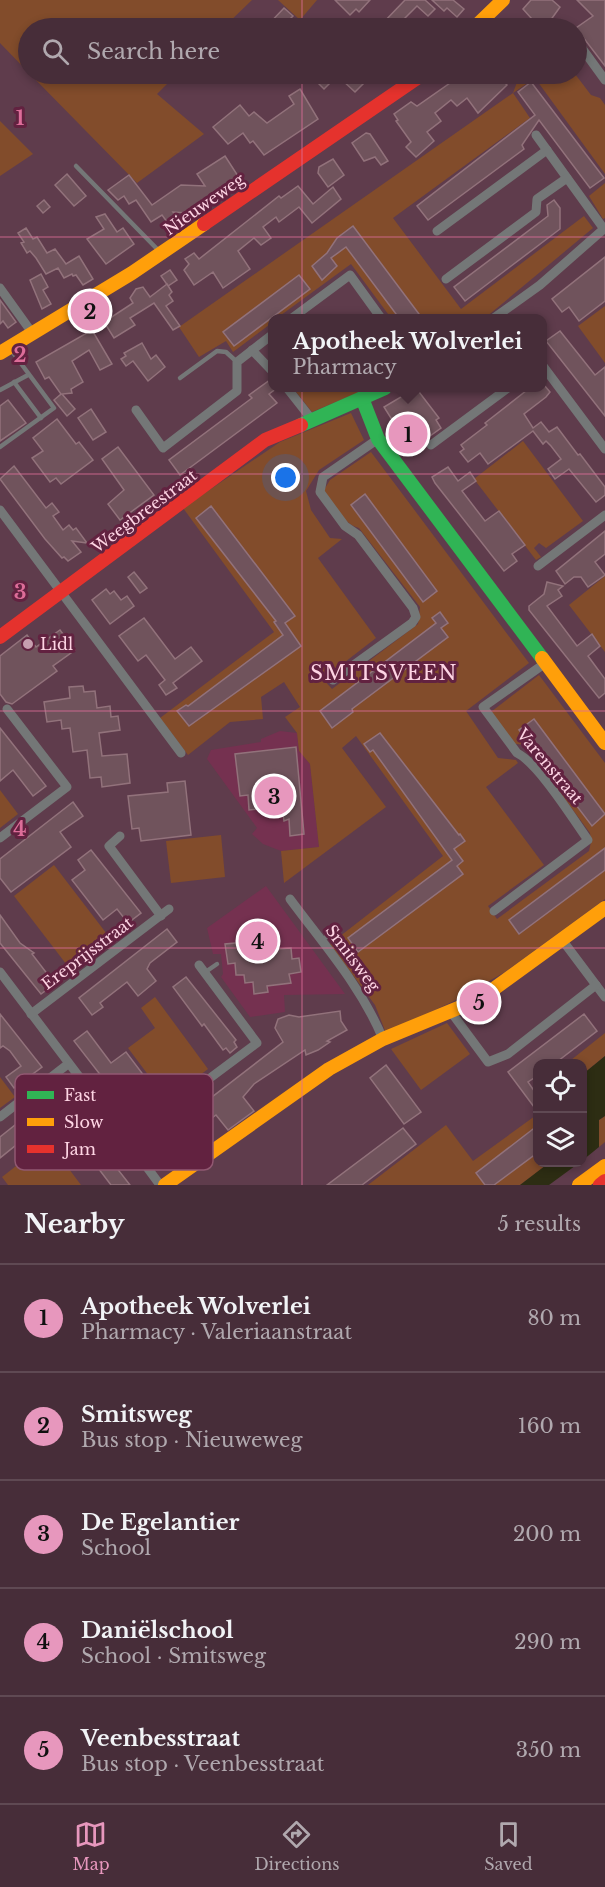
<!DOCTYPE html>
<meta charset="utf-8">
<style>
:root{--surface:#472d39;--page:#4e3541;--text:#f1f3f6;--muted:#b0a8ae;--line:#5f4953;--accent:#e797bd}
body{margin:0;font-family:"Libre Baskerville",serif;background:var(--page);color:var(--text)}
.controls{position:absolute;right:18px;bottom:18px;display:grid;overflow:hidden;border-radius:12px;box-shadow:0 3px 9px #0003}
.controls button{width:54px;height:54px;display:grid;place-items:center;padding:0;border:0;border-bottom:2px solid var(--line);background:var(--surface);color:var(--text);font:30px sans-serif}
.you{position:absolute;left:286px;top:478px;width:21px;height:21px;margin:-15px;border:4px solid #fff;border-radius:50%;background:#1a73e8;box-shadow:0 0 0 9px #1a73e833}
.badge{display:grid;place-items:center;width:39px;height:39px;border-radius:50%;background:var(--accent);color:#111;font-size:20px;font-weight:700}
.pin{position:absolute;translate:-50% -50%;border:3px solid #fff;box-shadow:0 2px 6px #0006}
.popup{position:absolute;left:268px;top:314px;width:279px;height:78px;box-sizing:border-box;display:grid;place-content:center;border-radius:12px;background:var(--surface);filter:drop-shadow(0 2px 4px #0005);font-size:20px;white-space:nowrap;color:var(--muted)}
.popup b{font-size:22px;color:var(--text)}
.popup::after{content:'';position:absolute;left:50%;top:100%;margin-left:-12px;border:12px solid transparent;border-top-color:var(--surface)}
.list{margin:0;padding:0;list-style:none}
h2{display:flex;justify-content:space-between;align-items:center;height:78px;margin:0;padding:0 24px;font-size:26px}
h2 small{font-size:20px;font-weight:400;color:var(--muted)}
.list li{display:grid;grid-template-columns:39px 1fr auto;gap:18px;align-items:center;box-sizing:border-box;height:108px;padding:0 24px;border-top:2px solid var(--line)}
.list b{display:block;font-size:22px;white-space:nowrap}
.list p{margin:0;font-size:20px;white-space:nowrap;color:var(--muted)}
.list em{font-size:20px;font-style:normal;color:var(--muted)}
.icon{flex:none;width:33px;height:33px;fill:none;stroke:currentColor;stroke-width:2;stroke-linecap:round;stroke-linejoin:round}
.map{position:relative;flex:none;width:605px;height:1185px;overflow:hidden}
.search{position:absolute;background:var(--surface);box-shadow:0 3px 9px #0003;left:18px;right:18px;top:18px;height:66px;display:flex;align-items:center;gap:15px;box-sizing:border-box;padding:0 21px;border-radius:33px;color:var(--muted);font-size:22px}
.sheet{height:618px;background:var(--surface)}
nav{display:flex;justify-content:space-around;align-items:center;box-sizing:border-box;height:84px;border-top:2px solid var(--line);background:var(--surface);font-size:16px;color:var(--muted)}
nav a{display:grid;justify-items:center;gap:3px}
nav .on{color:var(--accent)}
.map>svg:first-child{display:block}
.built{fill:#753150}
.green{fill:#824c2b}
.water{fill:#2d2d13}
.building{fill:#70535c;stroke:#92727b;stroke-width:1.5}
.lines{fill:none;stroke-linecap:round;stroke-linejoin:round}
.lane{stroke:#747777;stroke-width:4.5}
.street{stroke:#747777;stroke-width:9}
.fast{stroke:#30b455;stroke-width:14}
.slow{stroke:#ff9f0a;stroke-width:14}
.jam{stroke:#e5322d;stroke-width:14}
.grid{fill:none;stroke:#dd6d99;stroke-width:1.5;stroke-opacity:0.55}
.poi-dot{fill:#c69faf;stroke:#622240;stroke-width:2}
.labels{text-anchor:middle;stroke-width:6;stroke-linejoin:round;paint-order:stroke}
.street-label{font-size:16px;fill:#fed5e4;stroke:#622240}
.poi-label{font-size:16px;fill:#fed5e4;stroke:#622240;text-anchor:start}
.quarter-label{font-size:20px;letter-spacing:1.5px;fill:#fed5e4;stroke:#622240}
.key{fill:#622240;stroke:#915871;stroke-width:1.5}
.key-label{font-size:16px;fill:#fed5e4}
.grid-label{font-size:20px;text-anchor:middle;font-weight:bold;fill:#dd6d99;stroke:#622240;stroke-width:6;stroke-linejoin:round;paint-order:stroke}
</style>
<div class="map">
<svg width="605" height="1185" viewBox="0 0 605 1185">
<rect width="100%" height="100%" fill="#5f3c4c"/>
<!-- built -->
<g class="built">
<path d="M280,731L297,733L299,751L310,764L319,847L281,851L263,844L252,834L257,828L207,759L211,750L261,742V739Z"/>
<path d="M266,886L345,994L284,995L285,1012L250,1017L221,977L223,974L221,954H213L207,928Z"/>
</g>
<!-- green -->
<g class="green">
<path d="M0,0H252L223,28H28V72L0,43Z"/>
<path d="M278,0H317L300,20Z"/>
<path d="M30,74H177L157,94L204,134L137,183Z"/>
<path d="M520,74H575L591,95L600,98L605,105V174L535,78L513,93L530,118L393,218L461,309L584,216L593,228L485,318H391L351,264L277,318H273V322L233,352L226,341L199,357L179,327L513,93Z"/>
<path d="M0,121L33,154L0,176Z"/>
<path d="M605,183V218L603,219L589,196Z"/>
<path d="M605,306V363L578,326Z"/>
<path d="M293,388H369L312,412Z"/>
<path d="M351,413L364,440L319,470L306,491L311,510L330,538L342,539L318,558L376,638L323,679L332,689L418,624L420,607L359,528C343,524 333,504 324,490L330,480L371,452L529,663L466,711L498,758L516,760L518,763L486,787L544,865L488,906L497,919L589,851L591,842L590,833L525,745L507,743L487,715L539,675L605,763V899L505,972L452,1002L386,1033L375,1005L330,944L443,856L356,736L342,748L386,807L284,883L281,851L319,847L310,764L299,751L297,733L285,717L300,707L284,682L261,697L263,719L230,722L188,755L160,718L274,632L183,508L280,442Z"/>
<path d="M523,441L583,521L546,548L539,543L534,548L541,557L536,560L474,479Z"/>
<path d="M605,576V652L569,605Z"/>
<path d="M0,790L18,814L0,828Z"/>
<path d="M221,835L225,877L171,883L166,841Z"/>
<path d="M54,865L113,942L73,973L14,896Z"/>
<path d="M155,997L208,1069L167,1100L128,1048L155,1028L141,1008Z"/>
<path d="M447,1023L470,1054L421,1090L391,1049Z"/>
<path d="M605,1033V1056L583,1074L582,1064H566Z"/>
<path d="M0,1077L15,1097L0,1108Z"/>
<path d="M535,1116L538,1162L550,1163L520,1185H368L446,1125L473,1161Z"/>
<path d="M605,1116V1142L599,1147V1120Z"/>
<path d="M48,1141L81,1185H8L2,1177Z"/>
</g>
<!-- water -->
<g class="water">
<path d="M605,1056V1116L599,1120V1147L583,1160V1074Z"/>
<path d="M550,1162L579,1163L549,1185H520Z"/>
</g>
<!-- building -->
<g class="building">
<path d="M335,0H370L359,12L356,9L350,15Z"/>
<path d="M405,0H425L435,9L428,16L417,6L395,28H387L382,24Z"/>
<path d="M432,0H453L464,9L457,17L447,8L444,11Z"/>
<path d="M531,0H552L560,7L545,28H540L523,9Z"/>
<path d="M577,0H605V66L576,28L593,16Z"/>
<path d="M284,8L293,16L290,19L299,28H265Z"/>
<path d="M309,74H322L331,82L324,89Z"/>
<path d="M346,74H354L364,83L355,92L341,79Z"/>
<path d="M463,74H481L485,79L491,74H496L507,85L478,113L467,98L457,106L451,100L435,113L441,121L427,132L434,141L416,157L406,147L411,142L396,121L398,120L394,114L411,102L417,106Z"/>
<path d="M531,82L604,178L590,188L539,120L522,145L524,149L428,220L417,206L535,115L518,92Z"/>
<path d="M300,89L318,119L264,155L253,141L250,143L243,133L228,144L213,127L240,105L249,116L254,112L267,123L294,104L289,96Z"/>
<path d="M366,133L370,134L388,161L381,165L375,157L364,161L352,143Z"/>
<path d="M225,156L238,176L189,213L173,212L179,220L170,226L162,215L151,222L136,200L129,204L124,196L118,200L108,190L129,175L152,205L181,185L205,186L197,174Z"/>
<path d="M333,159L344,175L328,187L318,173L319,167Z"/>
<path d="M67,174L86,196L74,206L55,185Z"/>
<path d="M298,186L313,204L333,187L341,199L312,223L299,207L279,222L276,217L263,227L271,238L261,245L254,238L238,251L250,269L223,288L213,272L194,285L184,270L189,264L185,259L194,253L199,259L279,196L281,198Z"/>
<path d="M44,200L50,207L43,213L37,206Z"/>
<path d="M554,200L560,208V229L465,301L454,287L548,216L547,205Z"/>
<path d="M105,214L117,232L123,228L134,244L106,264L87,239L104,229L96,217Z"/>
<path d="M353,226L422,318H399L346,247L331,258L337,266L322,280L312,266L327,253L337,238Z"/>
<path d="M26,228L33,239L37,237L47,253L55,249L66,264L79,256L93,279L83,285L76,275L73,276L72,274L64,278L58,268L46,274L36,258L30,251L27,253L21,243L24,242L18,233Z"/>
<path d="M605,257V301L579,321L569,307L562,312L552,299Z"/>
<path d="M170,270L177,280L168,286L161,276Z"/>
<path d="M41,274L48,287L43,290L51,304L42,309L30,280Z"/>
<path d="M299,275L310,289L234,346L223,332Z"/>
<path d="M167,284L172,292L169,295L173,301L166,306L180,326L173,330L154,303L130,318L135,325L114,338L104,322L133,303L130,298L136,289L143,287L150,297Z"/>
<path d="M0,300L16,322L8,328L3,321L0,324Z"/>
<path d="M92,330L112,364L100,370L89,350L72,361L83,382L71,389L72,393L62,394L75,409L67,416L54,400L61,394L49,377L45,379L36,362Z"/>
<path d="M560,331L595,375L605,367V416L546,341Z"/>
<path d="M142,343L151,359L156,355L165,367L148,381L133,361L126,366L121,359L126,356L124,353Z"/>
<path d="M270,380L273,387L277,388L269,394L277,403L180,475L169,460L252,398L249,395Z"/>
<path d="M544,385L550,392L546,397L524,414L533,428L541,422L549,432L557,427L578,455L580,454L605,487V495L596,502L569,469L555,479L548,469L561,459L551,446L546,441L543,444L533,431L488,464L480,453L468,462L460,452L464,449L461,445L487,425L485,423L531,387H543Z"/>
<path d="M416,388L439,418L436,420L441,428L430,436L425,429L401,446L390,430L396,426L384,407Z"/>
<path d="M8,400L26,423L0,441V406Z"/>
<path d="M91,409L106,432L93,440L78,418Z"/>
<path d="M57,419L76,444L79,442L93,460L61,484L56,478L50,482L32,458L43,451L33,438Z"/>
<path d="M118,447L154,495L120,520L108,504L124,490L102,459Z"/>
<path d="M14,466L46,508L52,503L59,512L53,516L63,530L69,525L73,530L76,528L87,543L72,541L81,552L68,561L64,557L62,558L45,539L0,479Z"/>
<path d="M448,467L458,481L470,472L476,481L462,491L485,521L499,511L525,545L512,554L517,561L504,571L435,483L432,477Z"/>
<path d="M365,494L437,591L423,602L351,505Z"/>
<path d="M211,506L295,616L285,623L301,646L189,726L177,711L186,705L188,706L283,635L274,622L276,621L196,518Z"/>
<path d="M605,531V554L595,562L605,575L588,587L581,577H574L565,584L556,571Z"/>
<path d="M134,572L147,588L140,593L128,577Z"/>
<path d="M547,582L563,586L558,590L562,596L547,606L577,646L592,634L600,646L588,656L605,679V693L599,698L529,610V606L544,594Z"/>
<path d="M106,589L110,594L114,591L121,600L127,596L134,606L110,624L92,600Z"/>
<path d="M440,612L448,623L441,628L448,637L352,709L353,712L332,728L320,711L436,623L432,618Z"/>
<path d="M144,618L175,659L191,647L202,661L173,683L177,688L166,695L159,685L165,680L146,655L138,661L119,636Z"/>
<path d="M60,630L75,650L53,666L57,671L12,704L6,702L0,694V656L27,635L36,647Z"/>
<path d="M83,686L84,692L95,691L97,708L110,706L111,717L118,716L120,730L99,733L102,756L127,754L130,783L102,787L101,777L90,778L87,750L73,752L70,728L62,729L61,720L47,722L44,702L70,698L69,687Z"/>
<path d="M534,719L605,814L592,826L519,730Z"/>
<path d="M0,728L46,786L33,796L13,770L0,781Z"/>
<path d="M380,733L459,835L460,834L465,841L454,849L463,861L457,866L463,874L358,952L348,938L452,860L373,750L370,752L364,744Z"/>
<path d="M296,747L304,834L290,836L289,819L284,821L282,806L249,810L248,795L240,796L235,754Z"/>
<path d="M185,781L191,835L141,841L139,828L132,829L128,796L168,792L167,783Z"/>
<path d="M73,802L83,816L60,832L71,847L11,892L0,878V859Z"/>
<path d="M605,848V870L519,934L509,920Z"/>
<path d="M91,850L141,913L128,923L117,909L103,920L72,880L85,870L78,860Z"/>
<path d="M0,915L20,943L34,953L32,954L52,980L46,984L49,988L41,994L0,943Z"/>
<path d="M264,928L265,934L276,933L278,949L291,948L292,959L299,958L301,972L289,974L291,983L267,986L268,992L254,994L253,982L245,983L244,975H236L235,963L228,964L225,944L246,942L244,930Z"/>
<path d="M167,929L177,942L150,963L147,969L156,981L138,996L127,982L100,1003L103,1007L92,1015L79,998Z"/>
<path d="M186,977L236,1040L234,1042L237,1047L230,1053L226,1048L223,1050L204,1024L202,1026L173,987Z"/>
<path d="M340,1011L341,1021L347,1030L327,1041L330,1042L318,1050L306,1055L305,1050L254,1084L243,1097L254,1111L228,1130L216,1115L204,1124L194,1111L283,1042L275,1028L278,1019L289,1015L299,1017Z"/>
<path d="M0,1014L42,1067L14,1088L6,1077L21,1066L10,1051L3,1046L0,1048Z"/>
<path d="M584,1014L597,1031L554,1064H537V1076L528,1082L537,1095V1111L508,1072Z"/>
<path d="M87,1031L111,1063L126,1052L148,1081L134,1091L146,1107L133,1117L74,1041Z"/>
<path d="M386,1065L421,1112L404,1124L370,1078Z"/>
<path d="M64,1086L74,1099L58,1112L69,1126L57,1135L46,1121L0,1158V1137Z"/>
<path d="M184,1119L192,1133L184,1138L175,1126Z"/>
<path d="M537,1126V1153L494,1185H485L476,1173Z"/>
<path d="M79,1128L83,1133L87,1130L130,1185H111L95,1164L86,1156L84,1157L68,1136Z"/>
<path d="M403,1128L416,1144L362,1185H327Z"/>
</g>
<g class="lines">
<!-- lane -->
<g class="lane">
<path d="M76,166L160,252"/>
<path d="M180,378L217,351L226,352L237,362"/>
<path d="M14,382L41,418"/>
<path d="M0,390L28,375"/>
<path d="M0,447L54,408L11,350"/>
<path d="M322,940L337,929"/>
<path d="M204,973L217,964"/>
</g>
<!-- street -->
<g class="street">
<path d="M576,40L605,80"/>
<path d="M536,135L604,229"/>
<path d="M437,231L547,150"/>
<path d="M446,279L536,212L537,199L567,178"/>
<path d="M0,288L33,334"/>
<path d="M292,318L350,275L381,318"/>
<path d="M494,318L540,285L605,228"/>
<path d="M252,350L273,372"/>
<path d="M543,366L605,449"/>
<path d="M287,388L313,421"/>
<path d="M136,410L163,448L237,391V362L273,334"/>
<path d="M431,445L508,388"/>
<path d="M0,510L181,753"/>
<path d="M538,566L605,515"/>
<path d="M333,680L412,623L416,617L413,608L358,535L345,526L320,492L323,477L378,439"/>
<path d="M120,836L109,846L161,916"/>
<path d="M0,838L67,787L7,709"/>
<path d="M290,899C324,945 361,986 383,1039"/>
<path d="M494,911L588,840C573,819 538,763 517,753L483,707L544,664"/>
<path d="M563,941L605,997"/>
<path d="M0,972L127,1140"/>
<path d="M451,1012L488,1062L508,1054L596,985"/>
<path d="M31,1014L169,909"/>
<path d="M0,1117L68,1064"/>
<path d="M160,1185L127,1140L257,1043L199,965"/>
</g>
<!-- fast -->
<g class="fast">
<path d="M362,398L378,439L542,658"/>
<path d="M301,425L385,388"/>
</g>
<!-- slow -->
<g class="slow">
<path d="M474,28L503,0"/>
<path d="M0,353L132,273L204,224"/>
<path d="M542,658L605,743"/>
<path d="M165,1185L329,1069L383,1039L480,999L605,908"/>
<path d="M579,1185L605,1166"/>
</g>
<!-- jam -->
<g class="jam">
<path d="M204,224L423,74"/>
<path d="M0,637L265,440L301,425"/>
<path d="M600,1185L605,1181"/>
</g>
</g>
<!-- grid -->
<path class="grid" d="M302,0V28M302,74V1185M0,237H605M0,474H605M0,711H605M0,948H605"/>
<!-- markers -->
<circle class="poi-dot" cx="28" cy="644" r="6"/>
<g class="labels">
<!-- street labels -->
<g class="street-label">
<text transform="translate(204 204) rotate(-35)" y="6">Nieuweweg</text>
<text transform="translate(144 511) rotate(-37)" y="6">Weegbreestraat</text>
<text transform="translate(550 766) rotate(50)" y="6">Varenstraat</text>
<text transform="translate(87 953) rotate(-37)" y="6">Ereprijsstraat</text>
<text transform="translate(353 958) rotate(53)" y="6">Smitsweg</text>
</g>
<!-- poi labels -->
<g class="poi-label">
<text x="40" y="650">Lidl</text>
</g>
<!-- quarter labels -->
<g class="quarter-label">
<text x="384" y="680">SMITSVEEN</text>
</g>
</g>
<!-- legend -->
<rect x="15" y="1074" width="198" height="96" rx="9" class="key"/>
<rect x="27" y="1091" width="27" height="8" fill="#30b455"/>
<rect x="27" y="1118" width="27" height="8" fill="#ff9f0a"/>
<rect x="27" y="1145" width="27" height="8" fill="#e5322d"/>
<g class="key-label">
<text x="64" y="1101">Fast</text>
<text x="64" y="1128">Slow</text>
<text x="64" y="1155">Jam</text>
</g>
<g class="grid-label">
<text x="20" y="125">1</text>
<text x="20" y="362">2</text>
<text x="20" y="599">3</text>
<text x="20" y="836">4</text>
</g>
</svg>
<div class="controls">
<button><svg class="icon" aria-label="locate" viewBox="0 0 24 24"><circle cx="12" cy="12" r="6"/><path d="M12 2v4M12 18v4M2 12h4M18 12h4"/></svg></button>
<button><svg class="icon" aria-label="layers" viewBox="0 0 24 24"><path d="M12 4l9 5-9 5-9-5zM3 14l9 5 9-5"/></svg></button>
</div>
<div class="you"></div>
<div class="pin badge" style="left:408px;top:434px">1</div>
<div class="popup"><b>Apotheek Wolverlei</b>Pharmacy</div>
<div class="pin badge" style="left:90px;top:311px">2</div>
<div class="pin badge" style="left:274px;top:796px">3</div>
<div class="pin badge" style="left:258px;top:941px">4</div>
<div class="pin badge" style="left:479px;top:1002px">5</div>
<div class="search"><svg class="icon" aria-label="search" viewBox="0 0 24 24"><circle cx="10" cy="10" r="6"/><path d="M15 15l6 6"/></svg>Search here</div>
</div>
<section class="sheet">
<h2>Nearby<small>5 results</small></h2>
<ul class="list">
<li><span class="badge">1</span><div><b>Apotheek Wolverlei</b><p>Pharmacy · Valeriaanstraat</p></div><em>80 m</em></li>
<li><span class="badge">2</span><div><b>Smitsweg</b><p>Bus stop · Nieuweweg</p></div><em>160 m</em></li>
<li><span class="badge">3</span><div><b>De Egelantier</b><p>School</p></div><em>200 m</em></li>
<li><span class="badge">4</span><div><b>Daniëlschool</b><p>School · Smitsweg</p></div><em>290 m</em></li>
<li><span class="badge">5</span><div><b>Veenbesstraat</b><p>Bus stop · Veenbesstraat</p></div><em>350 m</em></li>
</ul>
</section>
<nav>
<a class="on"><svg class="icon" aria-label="map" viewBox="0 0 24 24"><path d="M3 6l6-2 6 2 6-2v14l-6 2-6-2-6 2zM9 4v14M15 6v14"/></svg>Map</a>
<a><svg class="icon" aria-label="directions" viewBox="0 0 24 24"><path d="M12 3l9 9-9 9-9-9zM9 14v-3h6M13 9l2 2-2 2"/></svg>Directions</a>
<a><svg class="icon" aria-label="saved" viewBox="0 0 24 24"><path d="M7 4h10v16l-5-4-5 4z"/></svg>Saved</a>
</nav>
